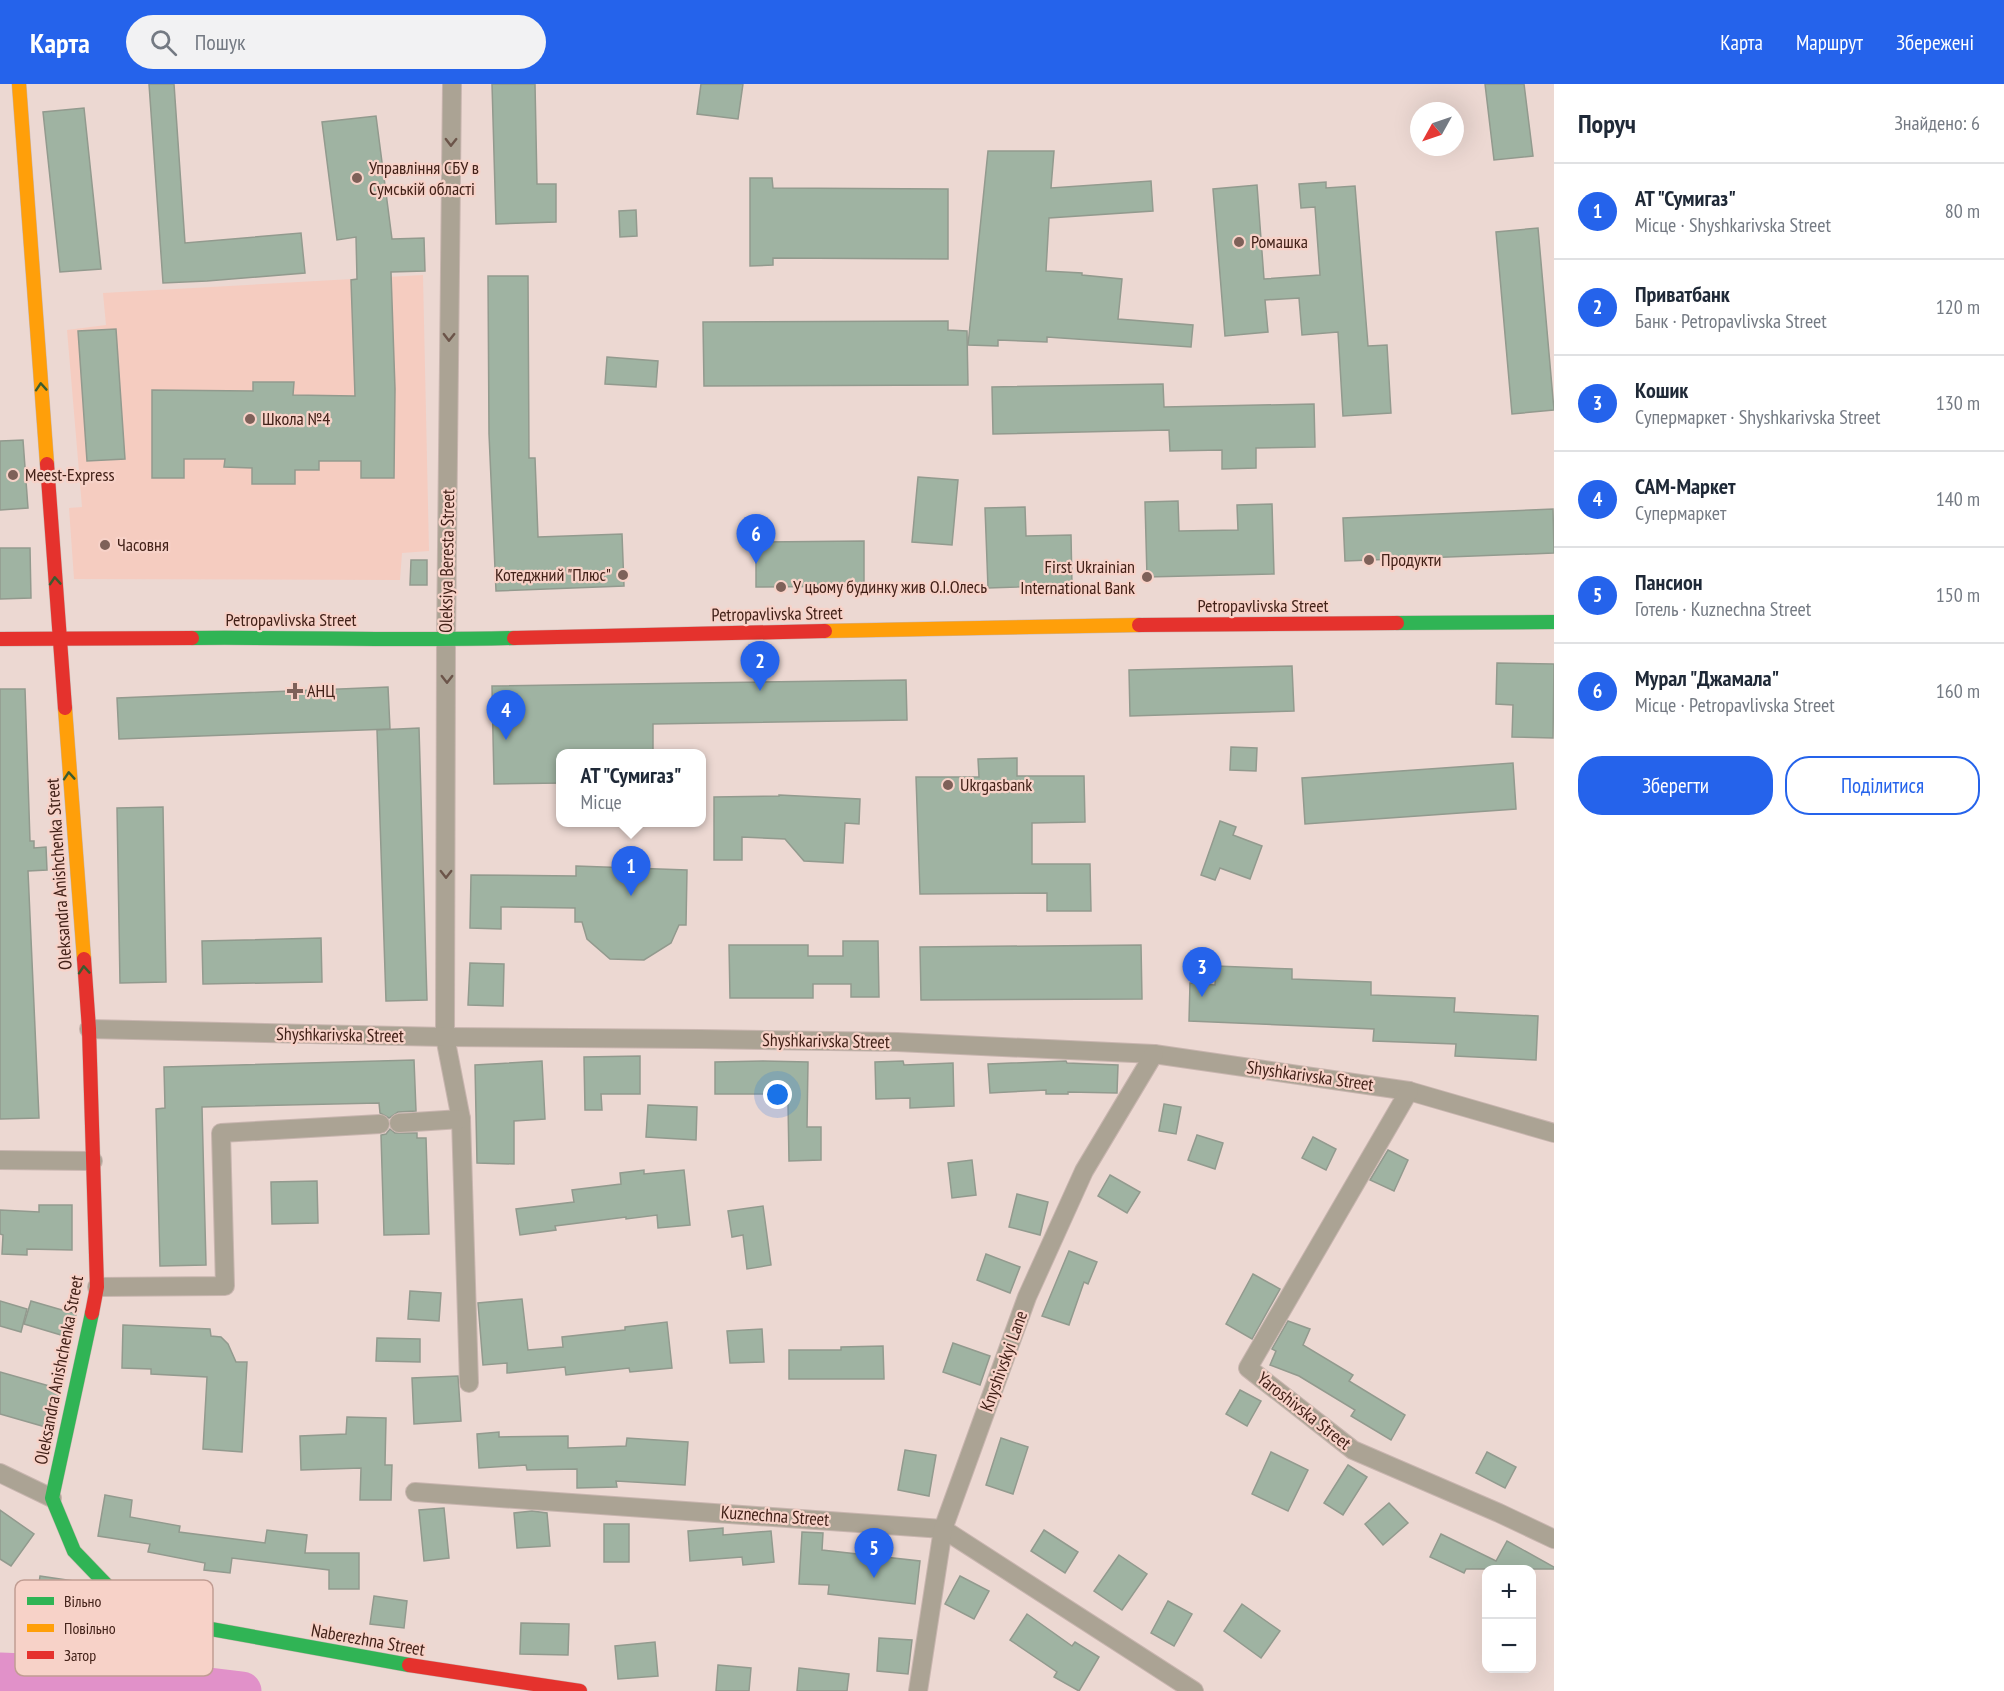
<!DOCTYPE html>
<html lang="uk">
<meta charset="utf-8">
<style>
:root{--surface:#fff;--page:#f2f2f3;--text:#1f2937;--muted:#747a83;--line:#e0e1e3;--accent:#2563eb}
body{margin:0;font-family:"PT Sans Narrow",sans-serif;background:var(--page);color:var(--text)}
.controls{position:absolute;right:18px;bottom:18px;display:grid;overflow:hidden;border-radius:12px;box-shadow:0 6px 24px #0002}
.controls button{width:54px;height:54px;display:grid;place-items:center;padding:0;border:0;border-bottom:2px solid var(--line);background:var(--surface);color:var(--text);font:30px sans-serif}
.compass{position:absolute;left:1410px;top:18px;width:54px;height:54px;border-radius:50%;background:var(--surface);box-shadow:0 6px 24px #0002;rotate:230deg}
.you{position:absolute;left:778px;top:1011px;width:21px;height:21px;margin:-15px;border:4px solid #fff;border-radius:50%;background:#1a73e8;box-shadow:0 0 0 9px #1a73e833}
.badge{display:grid;place-items:center;width:39px;height:39px;border-radius:50%;background:var(--accent);color:#fff;font-size:20px;font-weight:700}
.pin{position:absolute;translate:-50% -50px;filter:drop-shadow(0 2px 3px #0008)}
.pin::after{content:'';position:absolute;top:32px;width:21px;height:18px;background:inherit;clip-path:polygon(0 0,100% 0,50% 100%)}
.popup{position:absolute;left:556px;top:665px;width:150px;height:78px;box-sizing:border-box;display:grid;place-content:center;border-radius:12px;background:var(--surface);filter:drop-shadow(0 2px 4px #0005);font-size:20px;white-space:nowrap;color:var(--muted)}
.popup b{font-size:22px;color:var(--text)}
.popup::after{content:'';position:absolute;left:50%;top:100%;margin-left:-12px;border:12px solid transparent;border-top-color:var(--surface)}
.list{margin:0;padding:0;list-style:none}
h2{display:flex;justify-content:space-between;align-items:center;height:78px;margin:0;padding:0 24px;font-size:26px}
h2 small{font-size:20px;font-weight:400;color:var(--muted)}
.list li{display:grid;grid-template-columns:39px 1fr auto;gap:18px;align-items:center;box-sizing:border-box;height:96px;padding:0 24px;border-top:2px solid var(--line)}
.list b{display:block;font-size:22px;white-space:nowrap}
.list p{margin:0;font-size:20px;white-space:nowrap;color:var(--muted)}
.list em{font-size:20px;font-style:normal;color:var(--muted)}
.actions{display:flex;gap:12px;padding:18px 24px}
.actions a{flex:1;padding:14px 0;border:2px solid var(--accent);border-radius:24px;text-align:center;font-size:21px;color:var(--accent)}
.actions .main{background:var(--accent);color:#fff}
.icon{flex:none;width:33px;height:33px;fill:none;stroke:currentColor;stroke-width:2;stroke-linecap:round;stroke-linejoin:round}
.map{position:relative;flex:none;width:1554px;height:1607px;overflow:hidden}
header{display:flex;align-items:center;gap:36px;box-sizing:border-box;height:84px;padding:0 30px;background:var(--accent);color:#fff}
header strong{font-size:28px}
nav{display:flex;gap:33px;margin-inline-start:auto;font-size:21px}
.search{width:420px;height:54px;background:var(--page);display:flex;align-items:center;gap:15px;box-sizing:border-box;padding:0 21px;border-radius:33px;color:var(--muted);font-size:22px}
main{display:flex}
aside{flex:1;background:var(--surface)}
.map>svg:first-child{display:block}
.built{fill:#f5ccc0}
.lines{fill:none;stroke-linecap:round;stroke-linejoin:round}
.river{stroke:#e191c9;stroke-width:39}
.building{fill:#9fb3a2;stroke:#929a8e;stroke-width:1.5}
.street-casing{stroke:#c8b5af;stroke-width:20}
.fast-casing{stroke:#c8b5af;stroke-width:15}
.slow-casing{stroke:#c8b5af;stroke-width:15}
.jam-casing{stroke:#c8b5af;stroke-width:15}
.street{stroke:#aba394;stroke-width:18}
.fast{stroke:#30b455;stroke-width:14}
.slow{stroke:#ff9f0a;stroke-width:14}
.jam{stroke:#e5322d;stroke-width:14}
.oneway{stroke:#6c554a}
.oneway2{stroke:#3b5c30}
.poi-dot{fill:#7e6159;stroke:#f7d2c8;stroke-width:2}
.labels{text-anchor:middle;stroke-width:4.5;stroke-linejoin:round;paint-order:stroke}
.poi-label{font-size:18px;fill:#422118;stroke:#f7d2c8;text-anchor:start}
.street-label{font-size:18px;fill:#422118;stroke:#f7d2c8}
.key{fill:#f7d2c8;stroke:#c19d93;stroke-width:1.5}
.key-label{font-size:16px;fill:#422118}
</style>
<header>
<strong>Карта</strong>
<div class="search"><svg class="icon" aria-label="search" viewBox="0 0 24 24"><circle cx="10" cy="10" r="6"/><path d="M15 15l6 6"/></svg>Пошук</div>
<nav><a>Карта</a><a>Маршрут</a><a>Збережені</a></nav>
</header>
<main>
<div class="map">
<svg width="1554" height="1607" viewBox="0 0 1554 1607">
<rect width="100%" height="100%" fill="#ecd8d2"/>
<!-- built -->
<path class="built" d="M423,191L429,467L402,469L400,496L74,495L69,424L82,423L67,246L106,241L103,209Z"/>
<g class="lines">
<!-- river -->
<path class="river" d="M0,1588L127,1593L242,1607"/>
</g>
<!-- building -->
<g class="building">
<path d="M149,0H174L185,159L301,149L305,189L207,197L163,199Z"/>
<path d="M492,0H535L537,100H556V138L496,140Z"/>
<path d="M701,0H743L738,35L697,30Z"/>
<path d="M1485,0H1524L1533,72L1494,76Z"/>
<path d="M84,24L101,185L60,188L43,28Z"/>
<path d="M376,32L392,155L424,154L425,187L391,188L395,305L394,394H361V377H319V386H295V400H252V384L224,383L225,375H184V394H152V306L253,307V298H294L293,311L355,312L351,196L357,195L356,153L337,156L322,38Z"/>
<path d="M988,67H1054L1051,104L1151,97L1153,127L1049,134L1046,187L1082,189V191L1122,195L1118,235L1193,241L1191,263L1047,253V258L998,256V262L968,261Z"/>
<path d="M750,94H772L773,104L948,105V175L773,174V181L750,182Z"/>
<path d="M1326,98V104L1355,102L1368,262L1387,261L1391,329L1343,332L1338,248L1302,251L1299,214L1265,216L1268,248L1225,252L1213,105L1257,101L1264,195L1320,191L1315,123L1301,124L1299,100Z"/>
<path d="M636,126L637,152L620,153L619,127Z"/>
<path d="M1538,144L1554,326L1512,330L1496,148Z"/>
<path d="M488,192H528L529,374H535L538,453L622,450L624,502L496,507L489,350Z"/>
<path d="M948,237V246L967,247L968,301L704,302L703,238Z"/>
<path d="M116,245L125,375L87,377L78,247Z"/>
<path d="M607,273L658,277L656,303L605,300Z"/>
<path d="M1163,300L1164,323L1314,320L1315,363L1256,364V384L1222,385V366L1170,367L1169,346L993,350L992,303Z"/>
<path d="M23,356L28,424L0,426V357Z"/>
<path d="M918,393L958,396L952,461L912,458Z"/>
<path d="M1178,417L1179,447L1238,446L1237,421L1272,420L1274,490L1147,493L1145,418Z"/>
<path d="M1025,423L1026,452L1071,451L1072,501L988,504L985,424Z"/>
<path d="M1553,425L1554,469L1345,477L1343,434Z"/>
<path d="M864,457V502L756,503V458Z"/>
<path d="M0,464H30L31,514L0,515Z"/>
<path d="M411,476H427V501H410Z"/>
<path d="M1497,579L1554,580L1553,654L1512,653L1513,621L1496,620Z"/>
<path d="M1292,582L1294,627L1130,632L1129,586Z"/>
<path d="M906,596L907,636L653,640V669H561V699L494,700L492,602Z"/>
<path d="M388,603L390,645L119,655L117,614Z"/>
<path d="M0,605H25L30,757H34V764L46,763L47,786L28,787L39,1034L0,1035Z"/>
<path d="M419,644L427,916L386,917L377,646Z"/>
<path d="M1231,663L1257,664L1256,687L1230,686Z"/>
<path d="M1017,674V692H1084L1085,738L1032,739V780H1090L1091,827H1047V809L920,810L916,693H979L978,675Z"/>
<path d="M1513,679L1516,725L1305,740L1302,694Z"/>
<path d="M779,711L860,715L859,740L845,739L843,779L804,777L785,755L742,753V776H714V713L779,712Z"/>
<path d="M163,723L166,898L120,899L117,724Z"/>
<path d="M1220,737L1236,743L1233,751L1262,762L1250,795L1220,784L1215,796L1201,791Z"/>
<path d="M576,782L687,786L686,841H679L671,859L644,876L610,875L587,855L582,838H575V824L501,823V845L470,844L471,791L576,792Z"/>
<path d="M321,854L322,898L203,900L202,857Z"/>
<path d="M843,857H878L879,913H851V900H813V914H730L729,861H808V872H843Z"/>
<path d="M1141,861L1142,915L921,916L920,863Z"/>
<path d="M470,879L504,880L503,922L468,921Z"/>
<path d="M1216,882L1292,885V895L1371,898V911L1455,914L1454,928L1538,932L1536,976L1455,972L1456,960L1373,957L1374,945L1189,937L1190,899L1215,901Z"/>
<path d="M640,972V1010H601L602,1026H585L584,973Z"/>
<path d="M414,976L416,1027L398,1028L389,1034L380,1029L379,1019L202,1023L206,1181L160,1182L156,1025L165,1024L164,983Z"/>
<path d="M542,977L545,1035L514,1037V1080L477,1079L475,981Z"/>
<path d="M763,977L808,978L807,1043H821V1076L789,1077L788,1019L774,1018V1010H715V978Z"/>
<path d="M903,977L904,981L953,979L954,1022L910,1024V1014L876,1015L875,978Z"/>
<path d="M1066,977L1067,979L1118,981L1117,1009L1068,1008V1010H1046V1006L990,1009L988,980Z"/>
<path d="M1164,1020L1181,1023L1176,1050L1159,1047Z"/>
<path d="M648,1021L697,1023L696,1056L646,1053Z"/>
<path d="M390,1045L395,1049H417V1054H426L429,1150L384,1151L381,1051L386,1050Z"/>
<path d="M1197,1051L1223,1059L1215,1085L1188,1076Z"/>
<path d="M1313,1053L1336,1065L1326,1086L1302,1074Z"/>
<path d="M1388,1066L1408,1076L1394,1107L1370,1096Z"/>
<path d="M972,1076L976,1111L952,1114L948,1079Z"/>
<path d="M644,1086V1090L684,1086L690,1141L658,1144L657,1131L626,1135V1133L555,1142L556,1146L520,1151L516,1125L574,1118L572,1106L621,1100L620,1089Z"/>
<path d="M1110,1091L1140,1108L1127,1129L1098,1112Z"/>
<path d="M317,1097L318,1139L272,1140L271,1098Z"/>
<path d="M1017,1110L1048,1118L1040,1151L1009,1143Z"/>
<path d="M39,1121H72V1166L27,1165V1171L2,1170L3,1151L0,1150V1126L39,1128Z"/>
<path d="M763,1122L771,1181L747,1185L743,1151L732,1153L728,1127Z"/>
<path d="M1069,1167L1097,1178L1088,1200L1084,1198L1069,1241L1042,1232Z"/>
<path d="M986,1170L1020,1183L1010,1209L977,1196Z"/>
<path d="M1253,1190L1280,1205L1252,1255L1226,1240Z"/>
<path d="M410,1207L441,1209L439,1237L408,1235Z"/>
<path d="M522,1215L528,1266L563,1263L562,1253L625,1246V1243L667,1238L672,1284L630,1288L629,1284L566,1291L565,1283L507,1289V1279L483,1281L478,1219Z"/>
<path d="M0,1217L27,1225L21,1248L0,1242Z"/>
<path d="M31,1217L76,1230L71,1254L24,1240Z"/>
<path d="M1288,1237L1310,1245L1303,1261L1353,1291L1349,1297L1405,1331L1391,1356L1351,1332L1355,1326L1299,1292L1270,1281L1276,1267L1272,1265Z"/>
<path d="M123,1241L210,1245L211,1252L221,1253L228,1260L236,1278H247L242,1368L203,1365L207,1293L151,1290V1285L122,1284Z"/>
<path d="M762,1245L764,1278L730,1279L727,1247Z"/>
<path d="M377,1254L420,1255V1278L376,1277Z"/>
<path d="M953,1259L990,1272L980,1301L943,1288Z"/>
<path d="M883,1262L884,1295H789V1266H841V1263Z"/>
<path d="M0,1288L60,1305L49,1344L0,1330Z"/>
<path d="M458,1292L461,1337L414,1340L412,1294Z"/>
<path d="M1240,1306L1261,1317L1247,1342L1226,1330Z"/>
<path d="M347,1333L386,1334L385,1381H392L391,1416H360L361,1384L301,1386L300,1352L346,1350Z"/>
<path d="M499,1348V1353L568,1352V1364L626,1362L627,1354L688,1358L685,1401L616,1397L617,1403L577,1404V1385L527,1386L526,1381L479,1384L477,1350Z"/>
<path d="M1001,1354L1028,1363L1013,1410L986,1401Z"/>
<path d="M905,1366L936,1371L929,1412L898,1406Z"/>
<path d="M1271,1368L1308,1386L1288,1427L1252,1410Z"/>
<path d="M1487,1368L1516,1383L1505,1404L1476,1389Z"/>
<path d="M1348,1381L1367,1393L1343,1431L1324,1419Z"/>
<path d="M105,1411L132,1416L130,1433L180,1442L179,1448L265,1459L267,1446L307,1451L305,1469H359V1505H329V1486L232,1474L230,1489L204,1486L205,1479L148,1468L150,1460L98,1452Z"/>
<path d="M1389,1419L1408,1439L1383,1461L1365,1440Z"/>
<path d="M444,1424L449,1474L424,1477L419,1426Z"/>
<path d="M0,1426L34,1450L11,1482L0,1475Z"/>
<path d="M532,1427L547,1429L550,1462L517,1464L514,1429Z"/>
<rect x="604" y="1440" width="25" height="38"/>
<path d="M723,1444V1451L771,1447L774,1478L743,1481L742,1473L690,1477L688,1447Z"/>
<path d="M1044,1446L1078,1468L1065,1489L1031,1467Z"/>
<path d="M802,1448L823,1449L822,1466L920,1477L915,1520L828,1510L829,1501L799,1500Z"/>
<path d="M1441,1450L1496,1477L1507,1457L1554,1483V1485H1466L1464,1489L1430,1473Z"/>
<path d="M1119,1471L1147,1490L1122,1526L1094,1507Z"/>
<path d="M40,1492L73,1497L68,1527L36,1521Z"/>
<path d="M960,1492L989,1507L974,1535L945,1520Z"/>
<path d="M374,1512L407,1517L404,1544L370,1540Z"/>
<path d="M1168,1517L1192,1530L1174,1562L1151,1549Z"/>
<path d="M1242,1520L1280,1547L1261,1574L1224,1547Z"/>
<path d="M1027,1530L1072,1562L1075,1558L1099,1573L1079,1607L1054,1593L1057,1588L1010,1556Z"/>
<path d="M521,1539L569,1540L568,1571L520,1570Z"/>
<path d="M879,1554L912,1556L908,1590L877,1587Z"/>
<path d="M655,1558L658,1592L618,1595L615,1562Z"/>
<path d="M718,1581L751,1584L749,1607H716Z"/>
<path d="M799,1584L849,1590L847,1607H797Z"/>
</g>
<g class="lines">
<!-- street casing -->
<g class="street-casing">
<g id="street">
<path d="M452,0L446,556L445,953L461,1035L469,1299"/>
<path d="M89,945L445,953L699,955L897,958L1154,970L1409,1007L1554,1049"/>
<path d="M1409,1007L1248,1284L1353,1366L1499,1429L1554,1455"/>
<path d="M399,1039L461,1035"/>
<path d="M0,1076L93,1077"/>
<path d="M97,1203L225,1202L221,1049L380,1040"/>
<path d="M0,1389L52,1414"/>
<path d="M415,1408L943,1445L1194,1607"/>
<path d="M918,1607L943,1445L1027,1213L1084,1087L1154,970"/>
</g>
</g>
<!-- fast casing -->
<g class="fast-casing">
<g id="fast">
<path d="M1397,539L1554,538"/>
<path d="M192,554C299,553 407,557 514,554"/>
<path d="M92,1229L52,1414L74,1467L122,1517L150,1534L409,1581"/>
</g>
</g>
<!-- slow casing -->
<g class="slow-casing">
<g id="slow">
<path d="M19,0L47,380"/>
<path d="M825,547L1139,541"/>
<path d="M65,624L84,875"/>
</g>
</g>
<!-- jam casing -->
<g class="jam-casing">
<g id="jam">
<path d="M47,380L65,624"/>
<path d="M1139,541L1397,539"/>
<path d="M514,554L825,547"/>
<path d="M0,555L192,554"/>
<path d="M84,875L89,945L97,1203L92,1229"/>
<path d="M409,1581L580,1607"/>
</g>
</g>
<!-- street -->
<use href="#street" class="street"/>
<!-- fast -->
<use href="#fast" class="fast"/>
<!-- slow -->
<use href="#slow" class="slow"/>
<!-- jam -->
<use href="#jam" class="jam"/>
</g>
<!-- one-way arrows -->
<defs><path id="oneway-chevron" d="M-2-3.5L2.5 0L-2 3.5" fill="none" stroke-width="1.6" stroke-linecap="round" stroke-linejoin="round" transform="scale(1.5)"/></defs>
<g class="oneway">
<use href="#oneway-chevron" transform="translate(451 58) rotate(91)"/>
<use href="#oneway-chevron" transform="translate(449 253) rotate(91)"/>
<use href="#oneway-chevron" transform="translate(447 595) rotate(90)"/>
<use href="#oneway-chevron" transform="translate(446 790) rotate(90)"/>
</g>
<g class="oneway2">
<use href="#oneway-chevron" transform="translate(41 303) rotate(-94)"/>
<use href="#oneway-chevron" transform="translate(55 497) rotate(-94)"/>
<use href="#oneway-chevron" transform="translate(69 692) rotate(-94)"/>
<use href="#oneway-chevron" transform="translate(84 886) rotate(-94)"/>
</g>
<!-- markers -->
<g class="poi-dot">
<circle cx="357" cy="94" r="6"/>
<circle cx="1239" cy="158" r="6"/>
<circle cx="250" cy="335" r="6"/>
<circle cx="13" cy="391" r="6"/>
<circle cx="105" cy="461" r="6"/>
<circle cx="1369" cy="476" r="6"/>
<circle cx="623" cy="491" r="6"/>
<circle cx="1147" cy="493" r="6"/>
<circle cx="781" cy="503" r="6"/>
<path d="M292 598h6v6h6v6h-6v6h-6v-6h-6v-6h6z"/>
<circle cx="948" cy="701" r="6"/>
</g>
<g class="labels">
<!-- poi labels -->
<g class="poi-label">
<text x="369" y="90">Управління СБУ в<tspan x="369" dy="21">Сумській області</tspan></text>
<text x="1251" y="164">Ромашка</text>
<text x="262" y="341">Школа №4</text>
<text x="25" y="397">Meest-Express</text>
<text x="117" y="467">Часовня</text>
<text x="1381" y="482">Продукти</text>
<text x="1135" y="489" text-anchor="end">First Ukrainian<tspan x="1135" dy="21">International Bank</tspan></text>
<text x="611" y="497" text-anchor="end">Котеджний "Плюс"</text>
<text x="793" y="509">У цьому будинку жив О.І.Олесь</text>
<text x="307" y="613">АНЦ</text>
<text x="960" y="707">Ukrgasbank</text>
</g>
<!-- street labels -->
<g class="street-label">
<text transform="translate(447 477) rotate(-89)" y="6">Oleksiya Beresta Street</text>
<text x="1263" y="528">Petropavlivska Street</text>
<text transform="translate(777 530) rotate(-1)" y="6">Petropavlivska Street</text>
<text x="291" y="542">Petropavlivska Street</text>
<text transform="translate(59 790) rotate(-94)" y="6">Oleksandra Anishchenka Street</text>
<text transform="translate(340 951) rotate(1)" y="6">Shyshkarivska Street</text>
<text transform="translate(826 957) rotate(1)" y="6">Shyshkarivska Street</text>
<text transform="translate(1310 992) rotate(8)" y="6">Shyshkarivska Street</text>
<text transform="translate(1004 1277) rotate(-70)" y="6">Knyshivskyi Lane</text>
<text transform="translate(59 1286) rotate(-79)" y="6">Oleksandra Anishchenka Street</text>
<text transform="translate(1304 1327) rotate(38)" y="6">Yaroshivska Street</text>
<text transform="translate(775 1432) rotate(4)" y="6">Kuznechna Street</text>
<text transform="translate(368 1556) rotate(10)" y="6">Naberezhna Street</text>
</g>
</g>
<!-- legend -->
<rect x="15" y="1496" width="198" height="96" rx="9" class="key"/>
<rect x="27" y="1513" width="27" height="8" fill="#30b455"/>
<rect x="27" y="1540" width="27" height="8" fill="#ff9f0a"/>
<rect x="27" y="1567" width="27" height="8" fill="#e5322d"/>
<g class="key-label">
<text x="64" y="1523">Вільно</text>
<text x="64" y="1550">Повільно</text>
<text x="64" y="1577">Затор</text>
</g>
</svg>
<div class="controls">
<button>+</button>
<button>−</button>
</div>
<svg class="compass" viewBox="-18 -18 36 36"><path d="M0-13l5 13h-10z" fill="#e53935"/><path d="M0 13l5-13h-10z" fill="#747a83"/></svg>
<div class="you"></div>
<div class="pin badge" style="left:631px;top:812px">1</div>
<div class="popup"><b>АТ &quot;Сумигаз&quot;</b>Місце</div>
<div class="pin badge" style="left:760px;top:607px">2</div>
<div class="pin badge" style="left:1202px;top:913px">3</div>
<div class="pin badge" style="left:506px;top:656px">4</div>
<div class="pin badge" style="left:874px;top:1494px">5</div>
<div class="pin badge" style="left:756px;top:480px">6</div>
</div>
<aside>
<h2>Поруч<small>Знайдено: 6</small></h2>
<ul class="list">
<li><span class="badge">1</span><div><b>АТ &quot;Сумигаз&quot;</b><p>Місце · Shyshkarivska Street</p></div><em>80 m</em></li>
<li><span class="badge">2</span><div><b>Приватбанк</b><p>Банк · Petropavlivska Street</p></div><em>120 m</em></li>
<li><span class="badge">3</span><div><b>Кошик</b><p>Супермаркет · Shyshkarivska Street</p></div><em>130 m</em></li>
<li><span class="badge">4</span><div><b>САМ-Маркет</b><p>Супермаркет</p></div><em>140 m</em></li>
<li><span class="badge">5</span><div><b>Пансион</b><p>Готель · Kuznechna Street</p></div><em>150 m</em></li>
<li><span class="badge">6</span><div><b>Мурал &quot;Джамала&quot;</b><p>Місце · Petropavlivska Street</p></div><em>160 m</em></li>
</ul>
<div class="actions"><a class="main">Зберегти</a><a>Поділитися</a></div>
</aside>
</main>
